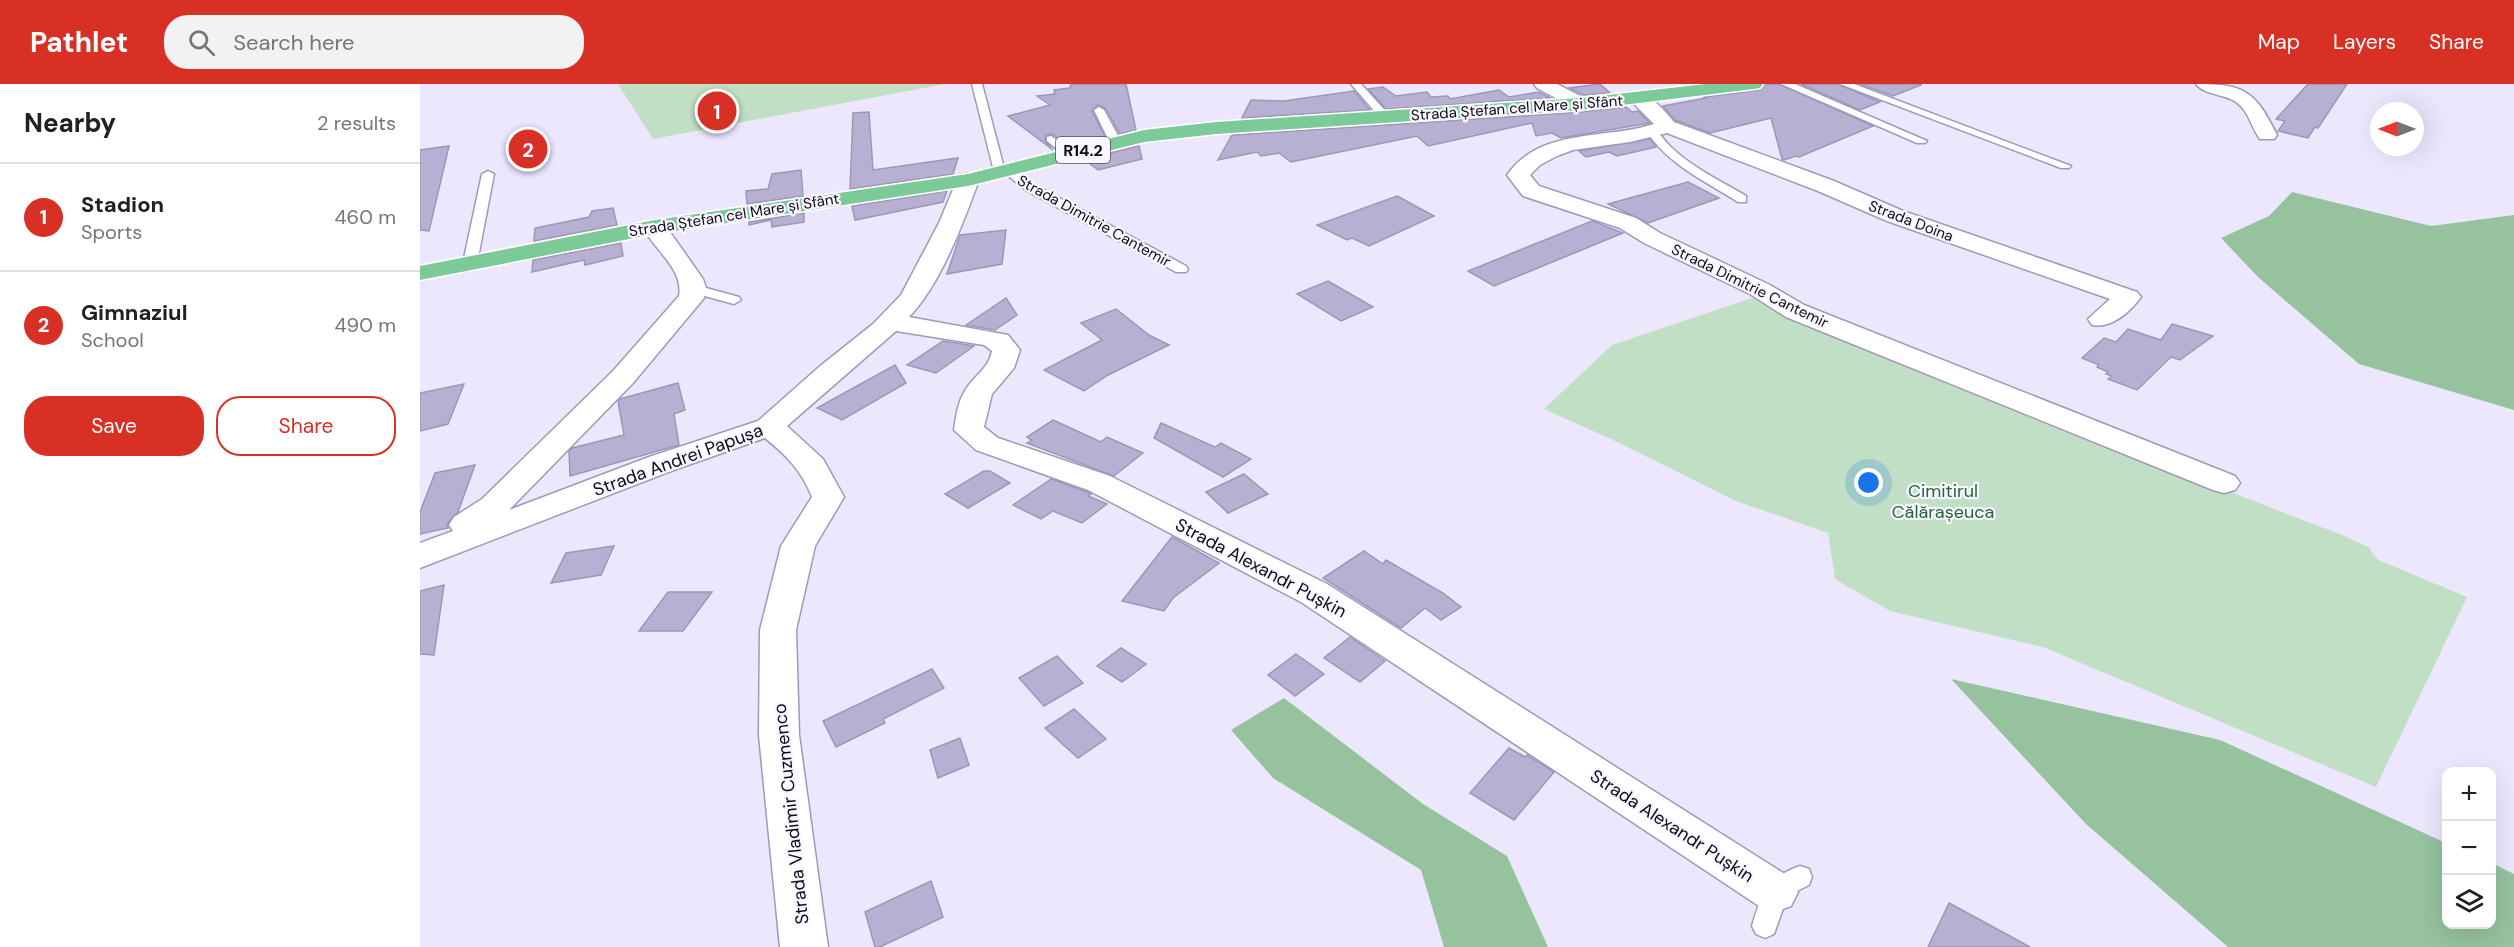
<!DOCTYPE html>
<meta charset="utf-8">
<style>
:root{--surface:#fff;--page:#f2f2f2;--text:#202124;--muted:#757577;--line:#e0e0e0;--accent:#d93025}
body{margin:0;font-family:"DM Sans",sans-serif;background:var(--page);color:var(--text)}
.controls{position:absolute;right:18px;bottom:18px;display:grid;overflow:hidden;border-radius:12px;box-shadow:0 6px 24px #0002}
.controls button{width:54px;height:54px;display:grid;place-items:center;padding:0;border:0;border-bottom:2px solid var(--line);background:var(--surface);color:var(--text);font:30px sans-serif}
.compass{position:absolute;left:1950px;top:18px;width:54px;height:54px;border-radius:50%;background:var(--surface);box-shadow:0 6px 24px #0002;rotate:270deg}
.you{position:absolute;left:1449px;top:399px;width:21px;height:21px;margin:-15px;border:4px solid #fff;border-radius:50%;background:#1a73e8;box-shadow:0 0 0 9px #1a73e833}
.badge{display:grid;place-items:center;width:39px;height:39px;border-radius:50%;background:var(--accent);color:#fff;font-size:20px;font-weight:700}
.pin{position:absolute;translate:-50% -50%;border:3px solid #fff;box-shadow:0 2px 6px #0006}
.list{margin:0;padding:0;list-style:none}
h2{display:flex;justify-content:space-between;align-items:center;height:78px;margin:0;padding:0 24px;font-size:26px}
h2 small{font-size:20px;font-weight:400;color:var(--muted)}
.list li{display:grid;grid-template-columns:39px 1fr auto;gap:18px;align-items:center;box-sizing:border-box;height:108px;padding:0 24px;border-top:2px solid var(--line)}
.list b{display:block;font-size:22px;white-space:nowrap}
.list p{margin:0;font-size:20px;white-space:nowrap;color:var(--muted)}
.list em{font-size:20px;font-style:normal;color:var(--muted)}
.actions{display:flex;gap:12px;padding:18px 24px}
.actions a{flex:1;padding:14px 0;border:2px solid var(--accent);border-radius:24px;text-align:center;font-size:21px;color:var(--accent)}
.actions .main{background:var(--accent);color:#fff}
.icon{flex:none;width:33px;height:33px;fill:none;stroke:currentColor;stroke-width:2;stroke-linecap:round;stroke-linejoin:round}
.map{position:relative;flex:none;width:2094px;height:863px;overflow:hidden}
header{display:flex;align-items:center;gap:36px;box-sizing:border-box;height:84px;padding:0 30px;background:var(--accent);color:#fff}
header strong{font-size:28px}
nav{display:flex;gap:33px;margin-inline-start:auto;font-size:21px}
.search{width:420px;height:54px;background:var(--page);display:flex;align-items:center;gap:15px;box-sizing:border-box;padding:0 21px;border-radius:24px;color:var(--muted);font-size:22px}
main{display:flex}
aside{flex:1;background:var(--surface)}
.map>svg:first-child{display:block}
.green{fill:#c0dfc5}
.forest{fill:#96c29e}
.building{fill:#b8b0d2;stroke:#9e96b7;stroke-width:1.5}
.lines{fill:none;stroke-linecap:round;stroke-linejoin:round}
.service-casing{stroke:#a098b9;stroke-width:3}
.minor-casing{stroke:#a098b9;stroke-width:3}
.primary-casing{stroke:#fff;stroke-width:3}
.service{fill:#fff;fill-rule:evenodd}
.minor{fill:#fff;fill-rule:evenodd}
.primary{fill:#7cca98;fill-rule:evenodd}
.labels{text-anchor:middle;stroke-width:4.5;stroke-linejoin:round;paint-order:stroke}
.far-street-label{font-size:15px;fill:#0e0b17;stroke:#f8f6fe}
.shield{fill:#f8f6fe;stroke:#54525c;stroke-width:1.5}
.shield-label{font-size:16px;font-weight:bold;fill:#0e0b17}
.street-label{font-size:18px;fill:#0e0b17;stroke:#f8f6fe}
.park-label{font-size:18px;fill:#236437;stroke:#f8f6fe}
</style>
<header>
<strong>Pathlet</strong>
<div class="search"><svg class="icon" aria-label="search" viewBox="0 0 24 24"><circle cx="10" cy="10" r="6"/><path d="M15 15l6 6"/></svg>Search here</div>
<nav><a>Map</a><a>Layers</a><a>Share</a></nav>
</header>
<main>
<aside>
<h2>Nearby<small>2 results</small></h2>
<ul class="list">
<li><span class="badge">1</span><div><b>Stadion</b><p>Sports</p></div><em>460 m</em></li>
<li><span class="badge">2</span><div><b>Gimnaziul</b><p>School</p></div><em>490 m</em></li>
</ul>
<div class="actions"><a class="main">Save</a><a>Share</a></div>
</aside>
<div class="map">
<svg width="2094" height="863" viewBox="0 0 2094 863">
<rect width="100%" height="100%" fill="#ece7fd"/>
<!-- green -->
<g class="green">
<path d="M198,0H525L233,55Z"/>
<path d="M1332,214L1818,411L1922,451L1948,463L1958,476L2047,513L1956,703L1623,563L1470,527L1415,495L1408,449L1316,417L1193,356L1124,325L1192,261Z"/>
</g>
<!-- forest -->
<g class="forest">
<path d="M1872,108L2011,142L2094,131V326L1939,280L1839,194L1801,154L1849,132Z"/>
<path d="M1531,595L1800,656L2026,759V840H2072V779L2094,790V863H1808L1666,740Z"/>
<path d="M864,614L1003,720L1087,772L1128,863H1024L1001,786L853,694L811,646Z"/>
</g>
<!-- building -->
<g class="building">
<path d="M651,0H706L716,46L700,50L686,25L678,21L672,27L685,53L650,62L632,50L626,51L625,57L633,66L588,32L630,21L617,12L635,10L634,6L650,4Z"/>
<path d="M1180,0L1190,9L1164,11L1149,4Z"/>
<path d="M1345,0H1359L1453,42L1379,73L1376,72L1364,76L1362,75L1351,34L1290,49L1255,36L1243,22L1286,14L1284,13L1340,6Z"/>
<path d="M1381,0H1418L1460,18L1440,26Z"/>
<path d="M1440,0H1501V1L1473,12Z"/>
<path d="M1888,0H1927L1898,44L1895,43L1888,54L1858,47L1865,37L1856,35Z"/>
<path d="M963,3L976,12L1007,8L1011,13L1028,12L1030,15L1079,6L1089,13L1119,8L1130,14L966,25L948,5Z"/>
<path d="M934,7L950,26L822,34L831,16L864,17Z"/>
<path d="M1206,23L1212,28L1218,27L1230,39L1141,54L1132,49L1116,52L1112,39L1008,62L997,52L871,78L859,69L841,72L837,68L798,76L812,51L1161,28Z"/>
<path d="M449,28L453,86L538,74L533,90L430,105L433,29Z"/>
<path d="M1230,55L1236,63L1197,72L1189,68L1166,73L1159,67Z"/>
<path d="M29,62L9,147L0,146V66Z"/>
<path d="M719,62L722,75L678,86L664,75Z"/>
<path d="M381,86L383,112L327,120L326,107L348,105L352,90Z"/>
<path d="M1268,98L1299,114L1228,139L1188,120Z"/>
<path d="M527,107L523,118L435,136L432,122Z"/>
<path d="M977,112L1014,132L949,162L932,154L927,156L897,141Z"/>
<path d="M193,124L197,141L114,157L115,144L169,133L172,127Z"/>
<path d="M384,129V138L352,143L351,136L329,141V138Z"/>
<path d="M1172,137L1203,149L1074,202L1048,187Z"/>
<path d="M586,146L582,180L527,190L540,151Z"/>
<path d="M201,159L203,172L165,181L164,176L112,188L113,176Z"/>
<path d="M908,197L953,223L921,237L877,210Z"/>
<path d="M586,214L597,231L575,246L546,241Z"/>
<path d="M696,225L729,251L749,261L688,291L664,307L624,286L682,256L661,239Z"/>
<path d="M1752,240L1793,252L1760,276L1751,273L1717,306L1688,295L1692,292L1686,290L1688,288L1677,283L1679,281L1662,274L1684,254L1696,258L1708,245L1741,256Z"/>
<path d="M523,257L554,262L516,289L487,281Z"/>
<path d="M475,281L486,299L422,336L397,324Z"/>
<path d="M258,299L265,326L254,330L259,361L150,392L149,367L152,364L204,351L198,317L200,315Z"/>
<path d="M44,300L28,340L0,347V309Z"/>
<path d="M633,336L681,358L687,353L723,369L694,392L607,359L612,356L607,353Z"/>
<path d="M741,339L795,363L801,359L831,375L803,393L734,354Z"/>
<path d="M55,381L38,428L27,440L28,444L0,450V428L15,389Z"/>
<path d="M564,387H570L590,399L548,424L525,410Z"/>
<path d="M824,390L848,410L808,429L786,408Z"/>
<path d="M631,395L667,408L671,410L668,412L687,420L662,439L633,427L621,435L593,421Z"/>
<path d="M752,453L799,479L753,514L744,527L702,517Z"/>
<path d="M194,462L181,491L131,499L146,469Z"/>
<path d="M944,467L963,480L966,476L1023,509L1041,523L1021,536L1005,524L981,544L903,494Z"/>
<path d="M24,501L14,571L0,570V507Z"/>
<path d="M248,508H292L263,547H219Z"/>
<path d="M930,553L965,577L940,598L904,574Z"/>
<path d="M701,564L726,580L702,598L677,582Z"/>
<path d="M876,570L904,590L875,612L848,591Z"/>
<path d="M637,572L663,599L624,622L599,594Z"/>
<path d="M512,585L524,604L463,635L465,639L416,663L403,637Z"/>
<path d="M654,625L686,655L658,674L625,644Z"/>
<path d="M540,654L549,681L518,694L510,666Z"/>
<path d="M1089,664L1105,673L1107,671L1134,688L1094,736L1050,709Z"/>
<path d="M511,797L523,833L460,863H455L445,828Z"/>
<path d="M1529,819L1610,863H1508Z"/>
</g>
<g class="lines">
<!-- service casing -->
<g class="service-casing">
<g id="service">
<path d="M552,0H562L584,84H592L615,101L766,182L768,185L766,188H756L607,107L585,89L579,92L575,91Z"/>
<path d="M931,0H941L970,32V36H962Z"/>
<path d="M1361,0H1375L1507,57L1505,59H1497Z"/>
<path d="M1420,0H1434L1651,82L1649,84H1641Z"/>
<path d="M679,23L684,26L702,59L700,61L696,62L690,59L674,26Z"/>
<path d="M1232,45C1240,48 1245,58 1252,64C1273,84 1301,97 1326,112V118H1318C1285,97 1249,81 1227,48Z"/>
<path d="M631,52L654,68V72H646L627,57V53Z"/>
<path d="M68,87L74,90L57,179L50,183L43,179L62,90Z"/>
<path d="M275,201L319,213L321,216L314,220L270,208L268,205Z"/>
<path d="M1380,782L1389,785L1392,793L1389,801L1373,809L1365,819L1354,850L1345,854L1336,850L1332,842C1342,809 1346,794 1380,782Z"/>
</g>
</g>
<!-- minor casing -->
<g class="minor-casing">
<g id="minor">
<path d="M1114,0H1137L1168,16L1170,20L1168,24H1154L1117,4Z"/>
<path d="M1776,0C1825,0 1835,7 1857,51L1854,55H1840C1831,43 1829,27 1816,18C1805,10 1784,11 1776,0Z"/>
<path d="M1218,9C1233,13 1244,26 1254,38L1414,97L1483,127L1717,208L1721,213C1710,228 1691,245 1672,241L1668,235L1690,215L1467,137L1398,107L1247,49L1210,58L1153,66L1137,72L1120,81L1110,91L1119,102L1216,134L1240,149L1348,200L1384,221L1815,392L1820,399L1815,406L1804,409L1793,406L1366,233L1330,210L1224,159L1200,144L1103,112L1087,91C1120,43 1186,56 1234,40L1209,15L1211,11Z"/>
<path d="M548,90L556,91L559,96C543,139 521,200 489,233L588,251L600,266L594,284L572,310L564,343L578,354L690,392L907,500L1371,794L1378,808L1371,822L1355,828L1339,822L881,518L668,406L556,366L534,346C536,332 538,317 546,305C555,291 569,284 572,267L564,261L476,247L367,342L403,375L424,413L395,462L376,546L379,651L408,863H360L339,651L340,546L361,462L392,413C382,387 366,371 345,354L251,387L0,484V459L33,447L29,441L34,433L62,415L193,287L259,212C264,185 234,166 223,143L227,138L235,136L243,138L283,195L286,204L284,214L213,299L89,426L229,373L338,337L399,283L453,240L481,211L519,139L537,96L540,91Z"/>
</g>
</g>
<!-- primary casing -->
<g class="primary-casing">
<path id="primary" d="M1286,0H1343L1340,4L1334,5L1161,26L796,50L724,58L548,102L235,150L0,196V182L235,136L548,90L724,46L796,38L1161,14Z"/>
</g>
<!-- service -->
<use href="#service" class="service"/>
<!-- minor -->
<use href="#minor" class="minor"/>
<!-- primary -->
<use href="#primary" class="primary"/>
</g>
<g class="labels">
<!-- far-street labels -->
<g class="far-street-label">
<text transform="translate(1097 24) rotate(-4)" y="5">Strada Ștefan cel Mare și Sfânt</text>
<text transform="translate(314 131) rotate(-9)" y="5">Strada Ștefan cel Mare și Sfânt</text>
<text transform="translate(674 137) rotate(29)" y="5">Strada Dimitrie Cantemir</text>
<text transform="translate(1491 137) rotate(21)" y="5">Strada Doina</text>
<text transform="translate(1330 202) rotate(26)" y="5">Strada Dimitrie Cantemir</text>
</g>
<!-- shield labels -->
<rect class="shield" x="636" y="53" width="54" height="26" rx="4.5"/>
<g class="shield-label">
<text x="663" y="72">R14.2</text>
</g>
<!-- street labels -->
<g class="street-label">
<text transform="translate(258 376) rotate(-20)" y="6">Strada Andrei Papușa</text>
<text transform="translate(841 484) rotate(28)" y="6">Strada Alexandr Pușkin</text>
<text transform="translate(371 730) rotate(-96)" y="6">Strada Vladimir Cuzmenco</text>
<text transform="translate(1252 742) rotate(33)" y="6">Strada Alexandr Pușkin</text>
</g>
<!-- park labels -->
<g class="park-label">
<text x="1523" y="413">Cimitirul<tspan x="1523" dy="21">Călărașeuca</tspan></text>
</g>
</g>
</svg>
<div class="controls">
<button>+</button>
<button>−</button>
<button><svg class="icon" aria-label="layers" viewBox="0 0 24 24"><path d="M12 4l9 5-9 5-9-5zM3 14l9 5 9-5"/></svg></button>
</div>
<svg class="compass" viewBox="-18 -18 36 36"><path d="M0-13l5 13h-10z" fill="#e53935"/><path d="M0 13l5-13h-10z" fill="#757577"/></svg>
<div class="you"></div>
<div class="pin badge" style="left:297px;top:27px">1</div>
<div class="pin badge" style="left:108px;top:65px">2</div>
</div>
</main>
